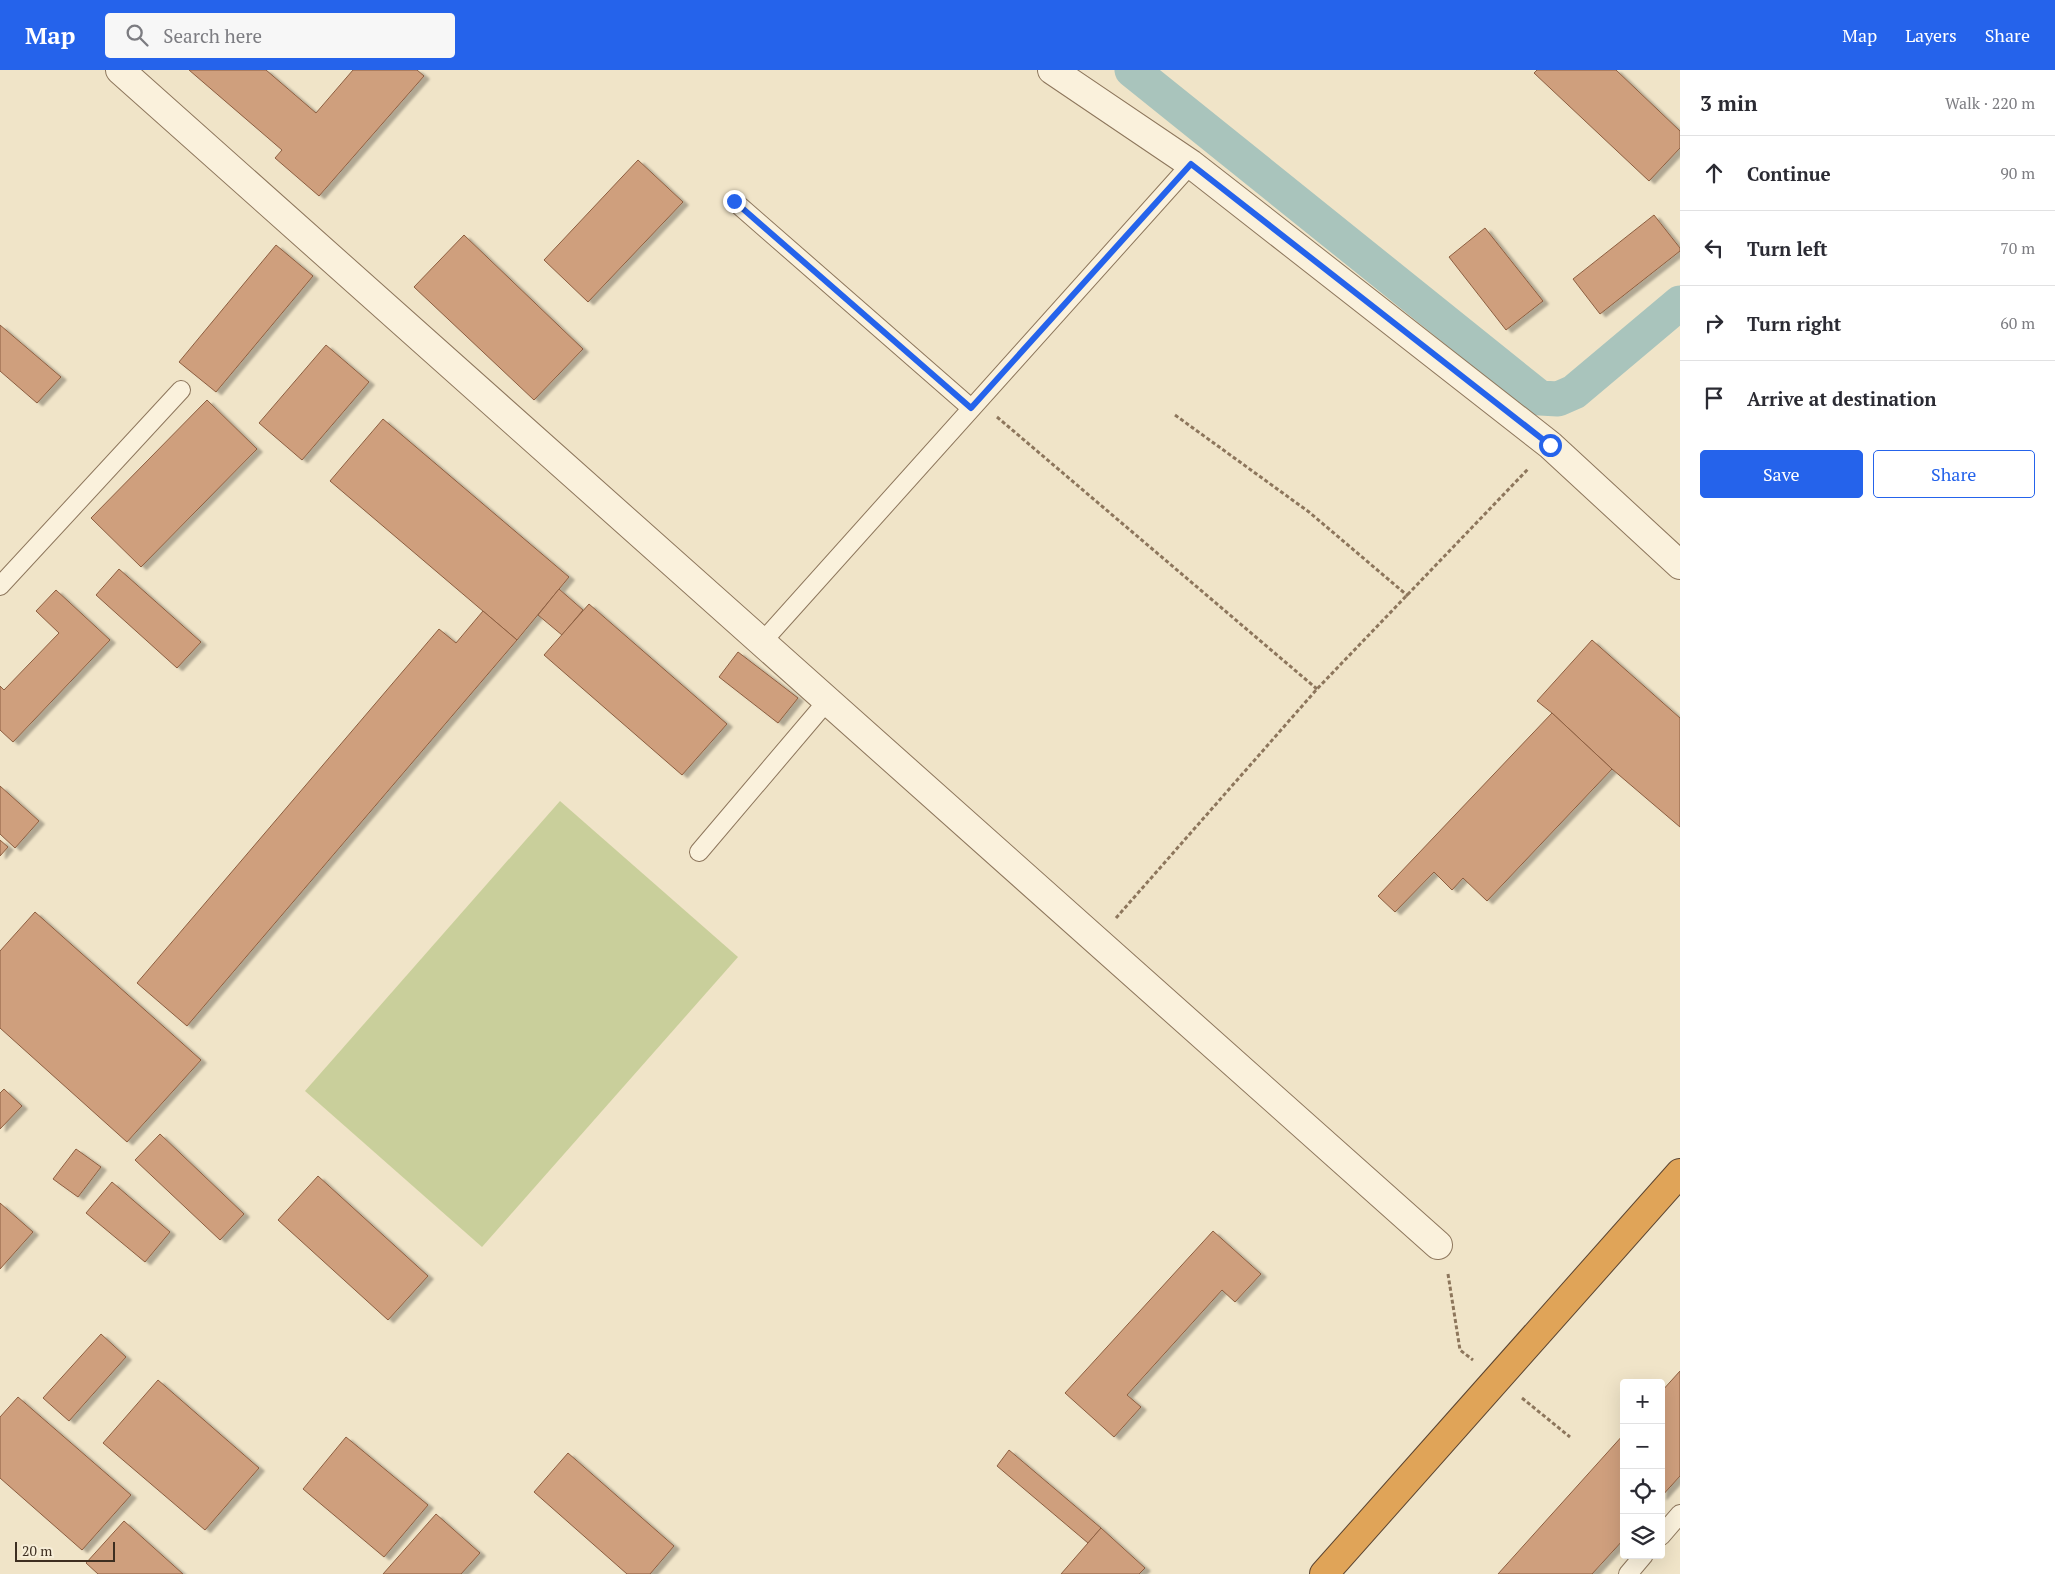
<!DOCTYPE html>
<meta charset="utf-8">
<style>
:root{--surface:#fff;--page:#f7f7f7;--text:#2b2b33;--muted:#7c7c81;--line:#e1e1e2;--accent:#2563eb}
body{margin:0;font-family:"PT Serif",serif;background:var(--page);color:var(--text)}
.controls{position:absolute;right:15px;bottom:15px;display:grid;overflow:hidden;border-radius:5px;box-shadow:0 5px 20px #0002}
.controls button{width:45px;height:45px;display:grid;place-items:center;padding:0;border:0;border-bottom:1px solid var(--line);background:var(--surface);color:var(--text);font:25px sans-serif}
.scale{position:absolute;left:15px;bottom:12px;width:100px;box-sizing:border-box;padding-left:5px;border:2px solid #3d2e20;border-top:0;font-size:14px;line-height:18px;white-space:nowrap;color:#3d2e20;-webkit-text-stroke:4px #f7eed8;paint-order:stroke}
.stop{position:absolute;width:15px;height:15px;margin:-11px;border:4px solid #2563eb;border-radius:50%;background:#fff}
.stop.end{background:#2563eb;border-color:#fff;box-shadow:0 1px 5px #0008}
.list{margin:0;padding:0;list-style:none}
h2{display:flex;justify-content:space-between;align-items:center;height:65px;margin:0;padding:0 20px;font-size:21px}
h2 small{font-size:16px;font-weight:400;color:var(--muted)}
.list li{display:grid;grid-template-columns:32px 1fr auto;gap:15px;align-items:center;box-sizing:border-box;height:75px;padding:0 20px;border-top:1px solid var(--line)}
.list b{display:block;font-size:19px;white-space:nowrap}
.list em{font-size:16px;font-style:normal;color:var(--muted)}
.actions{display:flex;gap:10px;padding:15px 20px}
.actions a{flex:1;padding:11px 0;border:1px solid var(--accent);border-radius:5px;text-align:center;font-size:18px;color:var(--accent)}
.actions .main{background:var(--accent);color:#fff}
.icon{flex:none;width:28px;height:28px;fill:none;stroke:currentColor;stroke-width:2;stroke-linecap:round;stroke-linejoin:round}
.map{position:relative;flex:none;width:1680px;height:1504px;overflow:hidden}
header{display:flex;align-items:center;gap:30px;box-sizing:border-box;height:70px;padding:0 25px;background:var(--accent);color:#fff}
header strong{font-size:24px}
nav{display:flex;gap:28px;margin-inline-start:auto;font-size:18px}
.search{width:350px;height:45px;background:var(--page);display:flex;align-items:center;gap:12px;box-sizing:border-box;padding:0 18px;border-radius:5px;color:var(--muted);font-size:19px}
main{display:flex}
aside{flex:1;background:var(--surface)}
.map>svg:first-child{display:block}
.green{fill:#c9cf9b}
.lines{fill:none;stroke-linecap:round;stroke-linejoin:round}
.canal{stroke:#a9c4bc;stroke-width:35}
.building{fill:#cf9f7d;stroke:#8d5f41;filter:url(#shadow)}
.lane-casing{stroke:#8d765c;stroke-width:20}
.street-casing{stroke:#8d765c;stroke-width:30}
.highway-casing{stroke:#5b4430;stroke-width:30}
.path{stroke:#8d765c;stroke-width:3;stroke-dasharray:4 2.5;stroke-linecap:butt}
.lane{stroke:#faf1dc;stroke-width:18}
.street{stroke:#faf1dc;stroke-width:28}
.highway{stroke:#e0a458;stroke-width:28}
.route{stroke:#2563eb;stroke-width:6}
</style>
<header>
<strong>Map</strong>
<div class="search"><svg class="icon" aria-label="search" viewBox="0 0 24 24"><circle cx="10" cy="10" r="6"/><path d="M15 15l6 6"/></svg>Search here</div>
<nav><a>Map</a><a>Layers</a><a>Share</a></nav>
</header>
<main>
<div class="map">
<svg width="1680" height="1504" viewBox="0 0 1680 1504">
<defs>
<filter id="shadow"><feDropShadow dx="5.5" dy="3" stdDeviation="1" flood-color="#0004"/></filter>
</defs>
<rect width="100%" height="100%" fill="#f0e4c8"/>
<!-- green -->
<path class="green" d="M560,731L738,887L482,1177L305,1021Z"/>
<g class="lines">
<!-- canal -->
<path class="canal" d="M1132,0L1540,328L1558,329L1574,322L1680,233"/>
</g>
<!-- building -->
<g class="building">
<path d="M189,0H266L316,43L353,0H417L424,6L319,126L275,88L282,80Z"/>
<path d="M1537,0H1616L1680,61V78L1649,111L1534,3Z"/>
<path d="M638,90L683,132L588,232L544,190Z"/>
<path d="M1654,145L1680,178V181L1600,244L1573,209Z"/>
<path d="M1485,158L1543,231L1506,260L1449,187Z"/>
<path d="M464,165L583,279L534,330L414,217Z"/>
<path d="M276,175L313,206L216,322L179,292Z"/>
<path d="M0,255L61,307L37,333L0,301Z"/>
<path d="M326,275L369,312L302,390L259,353Z"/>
<path d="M207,330L257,379L141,497L91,448Z"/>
<path d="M383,349L569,507L517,570L330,411Z"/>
<path d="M119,499L201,572L177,598L96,525Z"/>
<path d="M559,519L583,540L562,565L538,545Z"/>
<path d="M56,520L110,570L13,672L0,660V616L4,620L59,563L36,541Z"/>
<path d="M589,534L727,654L682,705L544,585Z"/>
<path d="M483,541L517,570L187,956L137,913L439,559L456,573Z"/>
<path d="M1592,570L1680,648V757L1612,699L1552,643L1537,631Z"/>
<path d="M738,582L798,628L778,653L719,607Z"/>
<path d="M1552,643L1612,699L1487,831L1463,808L1452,820L1434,802L1395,842L1378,826Z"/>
<path d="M0,716L39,751L15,778L0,764Z"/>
<path d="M0,770L8,777L0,786Z"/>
<path d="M35,842L201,990L127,1072L0,958V881Z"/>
<path d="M4,1019L22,1036L0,1059V1023Z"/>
<path d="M160,1064L244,1144L220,1170L135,1090Z"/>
<path d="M76,1079L101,1097L78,1127L53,1109Z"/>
<path d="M318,1106L428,1206L388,1250L278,1150Z"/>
<path d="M112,1112L170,1162L145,1192L86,1143Z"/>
<path d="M0,1133L33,1162L0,1199Z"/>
<path d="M1213,1161L1261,1204L1235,1232L1222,1220L1127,1325L1141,1337L1114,1367L1065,1323Z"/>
<path d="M101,1264L126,1287L69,1351L43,1328Z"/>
<path d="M1680,1301V1406L1661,1427V1322Z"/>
<path d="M158,1310L259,1398L205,1460L103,1373Z"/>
<path d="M18,1327L131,1425L82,1480L0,1408V1347Z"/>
<path d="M1624,1364V1469L1592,1504H1498Z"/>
<path d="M346,1367L428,1435L384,1487L303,1419Z"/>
<path d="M1009,1380L1101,1458L1088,1473L997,1396Z"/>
<path d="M568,1383L674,1476L650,1504H627L534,1422Z"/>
<path d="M436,1444L480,1483L461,1504H383Z"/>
<path d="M124,1451L183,1504H98L86,1493Z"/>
<path d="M1101,1458L1145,1498L1139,1504H1061Z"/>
</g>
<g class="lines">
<!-- lane casing -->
<g class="lane-casing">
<g id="lane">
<path d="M734,131L971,338"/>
<path d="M0,516L181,320"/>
<path d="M763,571L1191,94"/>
<path d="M699,782L828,630"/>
<path d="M1661,1466L1680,1444"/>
<path d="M1628,1504L1644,1485"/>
</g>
</g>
<!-- street casing -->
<g class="street-casing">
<g id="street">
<path d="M120,0L1438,1175"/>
<path d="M1052,0L1191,94L1550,375L1680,495"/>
</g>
</g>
<!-- highway casing -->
<g class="highway-casing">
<path id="highway" d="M1324,1504L1680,1103"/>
</g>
<!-- path -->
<g class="path">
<path d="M1175,345L1309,442L1408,526"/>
<path d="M997,347L1317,619"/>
<path d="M1116,848L1317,619L1529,398"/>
<path d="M1448,1204L1460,1280L1473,1290"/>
<path d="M1522,1328L1570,1367"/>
</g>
<!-- lane -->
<use href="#lane" class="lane"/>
<!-- street -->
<use href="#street" class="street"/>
<!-- highway -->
<use href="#highway" class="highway"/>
</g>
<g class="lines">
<!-- route -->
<path class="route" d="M734,131L971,338L1191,94L1550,375"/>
</g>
</svg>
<div class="controls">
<button>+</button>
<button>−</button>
<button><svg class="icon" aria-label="locate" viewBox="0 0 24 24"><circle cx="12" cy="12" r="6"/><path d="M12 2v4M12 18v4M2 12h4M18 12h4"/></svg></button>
<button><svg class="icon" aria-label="layers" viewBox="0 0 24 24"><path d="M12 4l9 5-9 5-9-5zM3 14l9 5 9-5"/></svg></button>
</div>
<div class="scale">20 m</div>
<div class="stop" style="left:1550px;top:375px"></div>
<div class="stop end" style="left:734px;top:131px"></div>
</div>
<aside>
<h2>3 min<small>Walk · 220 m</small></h2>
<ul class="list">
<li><svg class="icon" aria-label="ahead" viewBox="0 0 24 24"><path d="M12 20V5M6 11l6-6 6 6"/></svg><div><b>Continue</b></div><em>90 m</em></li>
<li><svg class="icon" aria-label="left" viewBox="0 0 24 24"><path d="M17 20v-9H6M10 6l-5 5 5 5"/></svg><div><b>Turn left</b></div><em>70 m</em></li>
<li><svg class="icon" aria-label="right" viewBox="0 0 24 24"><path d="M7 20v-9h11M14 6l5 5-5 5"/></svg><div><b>Turn right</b></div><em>60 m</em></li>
<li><svg class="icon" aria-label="arrive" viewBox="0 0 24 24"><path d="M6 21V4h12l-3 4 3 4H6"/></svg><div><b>Arrive at destination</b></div></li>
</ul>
<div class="actions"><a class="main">Save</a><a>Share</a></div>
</aside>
</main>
